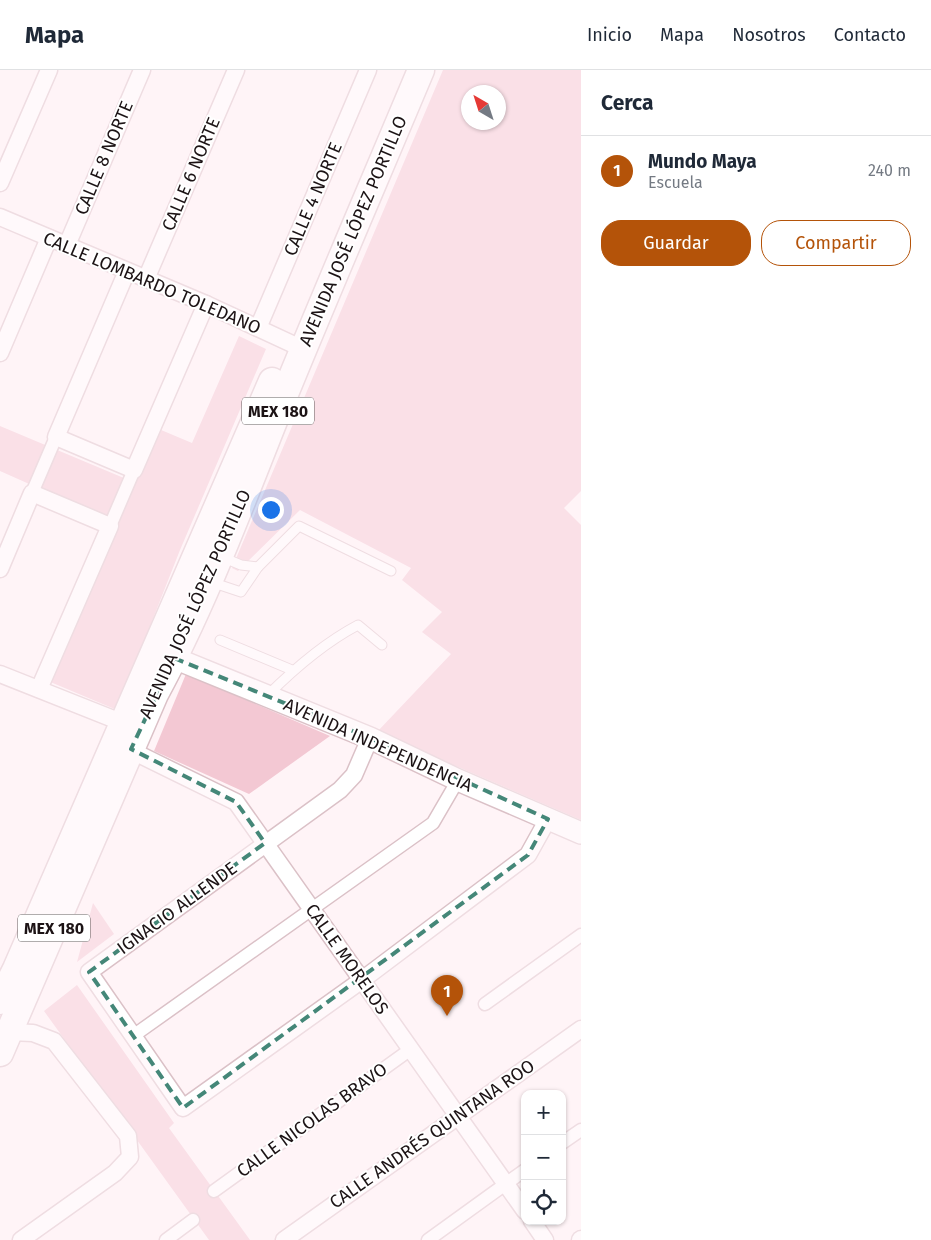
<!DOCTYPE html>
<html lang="es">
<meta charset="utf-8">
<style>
:root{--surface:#fff;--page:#f6f6f7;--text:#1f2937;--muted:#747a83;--line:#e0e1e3;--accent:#b45309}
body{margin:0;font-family:"Fira Sans",sans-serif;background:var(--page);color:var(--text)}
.controls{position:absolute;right:15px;bottom:15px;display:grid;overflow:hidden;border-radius:10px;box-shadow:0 1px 4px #0004}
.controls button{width:45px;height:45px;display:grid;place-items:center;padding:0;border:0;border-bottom:1px solid var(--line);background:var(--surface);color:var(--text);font:25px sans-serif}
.compass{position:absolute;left:461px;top:15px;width:45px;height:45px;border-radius:50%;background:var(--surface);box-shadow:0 1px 4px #0004;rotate:321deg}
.you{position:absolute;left:270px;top:439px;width:18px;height:18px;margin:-12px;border:4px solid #fff;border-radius:50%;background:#1a73e8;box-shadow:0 0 0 8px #1a73e833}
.badge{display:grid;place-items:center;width:32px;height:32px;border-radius:50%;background:var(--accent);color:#fff;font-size:16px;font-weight:700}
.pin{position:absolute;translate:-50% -41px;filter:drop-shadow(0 1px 2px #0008)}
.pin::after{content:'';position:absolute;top:26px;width:18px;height:15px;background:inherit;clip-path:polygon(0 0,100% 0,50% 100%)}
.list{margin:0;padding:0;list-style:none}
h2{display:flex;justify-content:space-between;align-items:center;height:65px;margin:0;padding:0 20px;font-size:21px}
h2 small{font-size:16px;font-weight:400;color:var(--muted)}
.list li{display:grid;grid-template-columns:32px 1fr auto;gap:15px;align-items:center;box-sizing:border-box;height:70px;padding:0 20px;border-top:1px solid var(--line)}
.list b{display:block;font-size:19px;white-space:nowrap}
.list p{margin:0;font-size:16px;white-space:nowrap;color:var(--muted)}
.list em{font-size:16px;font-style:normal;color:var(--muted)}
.actions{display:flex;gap:10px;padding:15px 20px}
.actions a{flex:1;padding:11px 0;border:1px solid var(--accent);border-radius:20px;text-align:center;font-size:18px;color:var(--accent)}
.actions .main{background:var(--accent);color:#fff}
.icon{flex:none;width:28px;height:28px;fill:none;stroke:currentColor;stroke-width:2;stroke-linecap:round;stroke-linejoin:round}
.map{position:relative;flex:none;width:581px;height:1170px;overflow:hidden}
header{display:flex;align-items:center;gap:30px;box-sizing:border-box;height:70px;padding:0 25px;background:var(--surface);border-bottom:1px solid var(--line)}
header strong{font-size:24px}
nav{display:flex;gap:28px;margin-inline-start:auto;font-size:18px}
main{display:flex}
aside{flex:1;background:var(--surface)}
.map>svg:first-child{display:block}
.green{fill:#f3c8d3;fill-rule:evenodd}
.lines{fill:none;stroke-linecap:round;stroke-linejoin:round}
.service-casing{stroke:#dbc1c7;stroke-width:11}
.pedestrian-casing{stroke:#dbc1c7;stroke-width:15}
.minor-casing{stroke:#dbc1c7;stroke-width:19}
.tertiary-casing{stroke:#dbc1c7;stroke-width:24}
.primary-casing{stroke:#dbc1c7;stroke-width:29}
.service{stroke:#fff;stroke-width:9}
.pedestrian{stroke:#fff;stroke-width:12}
.minor{stroke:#fff;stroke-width:16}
.tertiary{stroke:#fff;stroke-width:21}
.primary{stroke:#fff;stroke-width:26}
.marked{fill:none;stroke:#448778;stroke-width:4;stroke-dasharray:10 6;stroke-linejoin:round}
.labels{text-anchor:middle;stroke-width:4;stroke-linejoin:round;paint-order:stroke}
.shield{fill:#fff;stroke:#605a5b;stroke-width:1}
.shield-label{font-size:16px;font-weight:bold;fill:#1c1315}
.street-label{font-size:18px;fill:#1c1315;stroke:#fff}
</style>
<header>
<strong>Mapa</strong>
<nav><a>Inicio</a><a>Mapa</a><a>Nosotros</a><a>Contacto</a></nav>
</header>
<main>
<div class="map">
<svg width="581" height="1170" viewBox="0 0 581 1170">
<rect width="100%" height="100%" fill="#fff4f7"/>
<!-- green -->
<g class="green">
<path d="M443,0H581V421L564,438L581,455V750L377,662L451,584L422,562L442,542L402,510L411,498L300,440L238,501L232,498ZM468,22H498V52H468Z"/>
<path d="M239,266L266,279L180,480L117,640L48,611L117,453L0,401V356L131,411L154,357L192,373Z"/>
<path d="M186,604L330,666L249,724L154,681Z"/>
<path d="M93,833L114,864L77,892Z"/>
<path d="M77,915L174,1053L169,1058L250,1170H209L44,941Z"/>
</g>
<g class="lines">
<!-- service casing -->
<g class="service-casing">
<g id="service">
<path d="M222,487L241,495L258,497"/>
<path d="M211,512L241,522L258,497L299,456L391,501"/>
<path d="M220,570L292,600"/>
<path d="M268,625C295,598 324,573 358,555L382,575"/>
</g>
</g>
<!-- pedestrian casing -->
<g class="pedestrian-casing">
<g id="pedestrian">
<path d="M32,423L56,367"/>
<path d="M110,456L134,400"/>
<path d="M485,934L581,865"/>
<path d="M133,966L433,753L458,710"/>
<path d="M562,1073L581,1060"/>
<path d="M214,1121L411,979"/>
<path d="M166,1170L193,1150"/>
<path d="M428,1170L525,1100"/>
</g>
</g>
<!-- minor casing -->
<g class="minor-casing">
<g id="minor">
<path d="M0,113L49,0"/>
<path d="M0,147L206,234L303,279"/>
<path d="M67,175L142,0"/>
<path d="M127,201L56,367L134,400L206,234"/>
<path d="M146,209L236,0"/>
<path d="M258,258L368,0"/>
<path d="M0,283L49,168"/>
<path d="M0,499L32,423L110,456L39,619"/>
<path d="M0,604L131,656"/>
<path d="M370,668L354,705L340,720L89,902L183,1038L362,910L528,785L548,749"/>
<path d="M122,676L236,732L525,1141"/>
<path d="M10,962L33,963L54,971L128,1066L130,1087L115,1103L21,1170"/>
<path d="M532,1151L545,1170"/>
<path d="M284,1170L581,959"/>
<path d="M580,1170L581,1169"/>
</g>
</g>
<!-- tertiary casing -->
<g class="tertiary-casing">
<path id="tertiary" d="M174,588L370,668L458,710L581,763"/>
</g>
<!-- primary casing -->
<g class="primary-casing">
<g id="primary">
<path d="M0,931L16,899L272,311"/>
<path d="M0,983L155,624C205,532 241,433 280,336C326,223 374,112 421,0"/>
</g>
</g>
<!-- service -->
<use href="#service" class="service"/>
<!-- pedestrian -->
<use href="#pedestrian" class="pedestrian"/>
<!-- minor -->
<use href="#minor" class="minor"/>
<!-- tertiary -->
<use href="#tertiary" class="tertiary"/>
<!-- primary -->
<use href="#primary" class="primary"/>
</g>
<!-- marked area -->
<path d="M0 0H581V1170H0ZM174,588L370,668L548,749L528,785L183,1038L89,902L265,773L236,732L131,679Z" fill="#fff4f7" fill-opacity=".55" fill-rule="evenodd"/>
<path class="marked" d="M174,588L370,668L548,749L528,785L183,1038L89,902L265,773L236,732L131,679Z"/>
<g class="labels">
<!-- shield labels -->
<g class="shield">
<rect x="242" y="327.5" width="72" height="27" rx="4"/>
<rect x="18" y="844.5" width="72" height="27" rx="4"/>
</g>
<g class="shield-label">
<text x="278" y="347">MEX 180</text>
<text x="54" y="864">MEX 180</text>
</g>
<!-- street labels -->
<g class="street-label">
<text transform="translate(104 88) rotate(-67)" y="6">CALLE 8 NORTE</text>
<text transform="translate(191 104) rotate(-67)" y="6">CALLE 6 NORTE</text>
<text transform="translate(313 129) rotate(-67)" y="6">CALLE 4 NORTE</text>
<text transform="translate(353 161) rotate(-67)" y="6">AVENIDA JOSÉ LÓPEZ PORTILLO</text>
<text transform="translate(152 213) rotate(23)" y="6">CALLE LOMBARDO TOLEDANO</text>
<text transform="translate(195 534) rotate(-66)" y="6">AVENIDA JOSÉ LÓPEZ PORTILLO</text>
<text transform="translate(378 675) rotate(24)" y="6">AVENIDA INDEPENDENCIA</text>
<text transform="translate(177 838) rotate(-36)" y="6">IGNACIO ALLENDE</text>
<text transform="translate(347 889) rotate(55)" y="6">CALLE MORELOS</text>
<text transform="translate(312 1050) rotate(-36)" y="6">CALLE NICOLAS BRAVO</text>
<text transform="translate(432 1064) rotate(-35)" y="6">CALLE ANDRÉS QUINTANA ROO</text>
</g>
</g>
</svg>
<div class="controls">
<button>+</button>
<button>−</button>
<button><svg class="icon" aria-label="locate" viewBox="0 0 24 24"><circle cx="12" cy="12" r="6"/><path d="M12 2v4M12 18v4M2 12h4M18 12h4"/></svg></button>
</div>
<svg class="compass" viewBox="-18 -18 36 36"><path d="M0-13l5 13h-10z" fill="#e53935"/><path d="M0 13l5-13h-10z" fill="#747a83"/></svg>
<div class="you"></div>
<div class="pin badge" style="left:447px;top:946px">1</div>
</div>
<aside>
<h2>Cerca<small></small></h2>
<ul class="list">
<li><span class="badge">1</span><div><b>Mundo Maya</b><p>Escuela</p></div><em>240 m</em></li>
</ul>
<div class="actions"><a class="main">Guardar</a><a>Compartir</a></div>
</aside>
</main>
